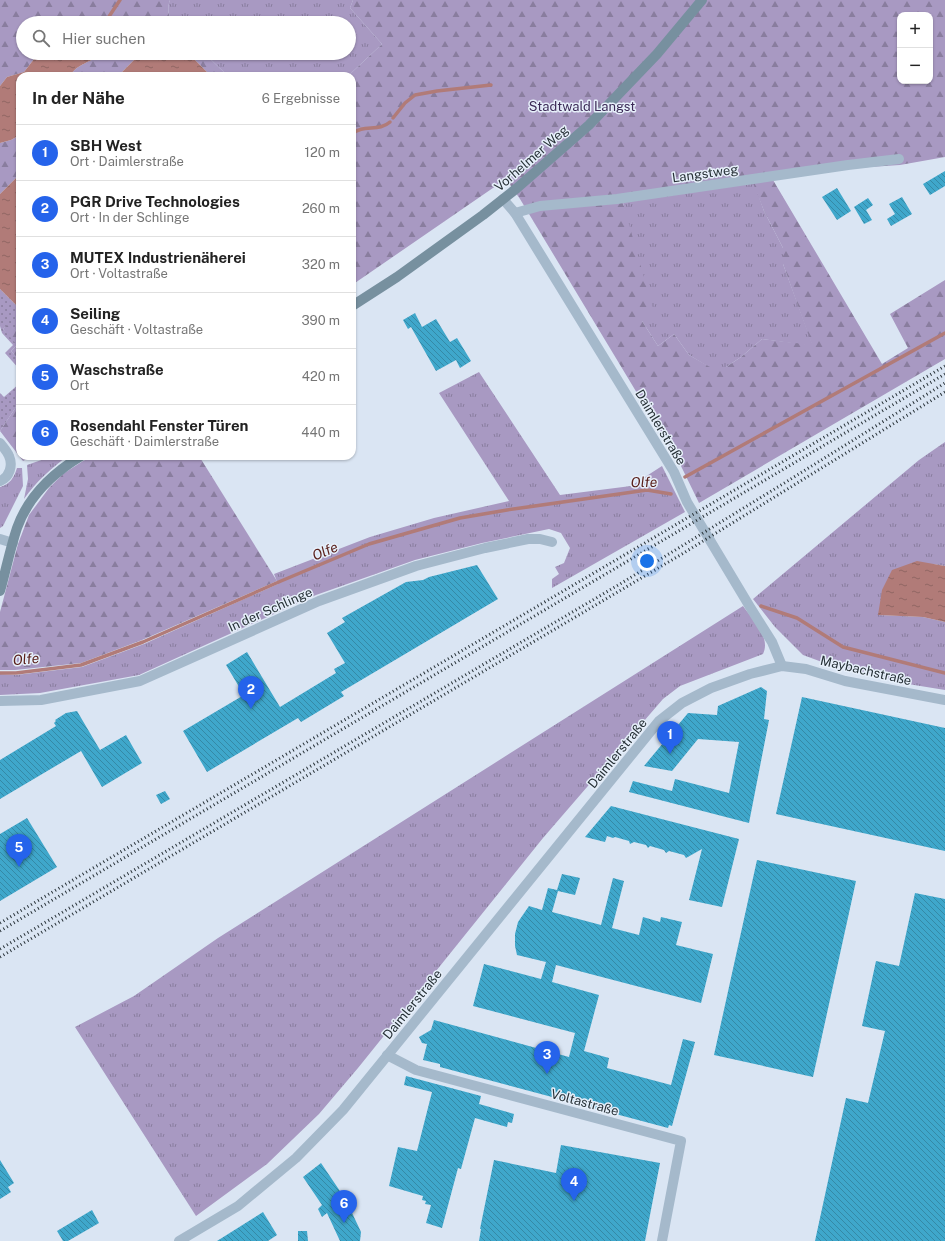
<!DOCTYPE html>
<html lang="de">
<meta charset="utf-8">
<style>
:root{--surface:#fff;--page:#f2f2f2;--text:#222;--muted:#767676;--line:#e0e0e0;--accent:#2563eb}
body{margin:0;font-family:"Public Sans",sans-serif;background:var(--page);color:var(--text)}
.controls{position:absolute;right:12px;top:12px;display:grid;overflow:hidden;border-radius:8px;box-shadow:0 1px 3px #0004}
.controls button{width:36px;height:36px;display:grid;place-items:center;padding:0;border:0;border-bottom:1px solid var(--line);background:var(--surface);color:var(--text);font:20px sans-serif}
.you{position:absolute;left:647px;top:561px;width:14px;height:14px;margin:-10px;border:3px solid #fff;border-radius:50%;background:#1a73e8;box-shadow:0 0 0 6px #1a73e833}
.badge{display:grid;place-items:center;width:26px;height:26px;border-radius:50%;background:var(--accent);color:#fff;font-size:13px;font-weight:700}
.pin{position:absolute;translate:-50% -33px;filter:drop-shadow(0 1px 2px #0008)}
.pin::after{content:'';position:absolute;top:21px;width:14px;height:12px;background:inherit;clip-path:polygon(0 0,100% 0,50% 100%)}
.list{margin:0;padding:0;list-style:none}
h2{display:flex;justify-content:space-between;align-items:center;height:52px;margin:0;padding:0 16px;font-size:17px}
h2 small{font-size:13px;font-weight:400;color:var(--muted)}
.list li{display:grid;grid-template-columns:26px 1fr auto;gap:12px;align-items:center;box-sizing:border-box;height:56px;padding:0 16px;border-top:1px solid var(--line)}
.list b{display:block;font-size:15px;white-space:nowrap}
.list p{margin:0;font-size:13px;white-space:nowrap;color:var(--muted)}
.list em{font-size:13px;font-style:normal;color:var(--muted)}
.icon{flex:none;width:22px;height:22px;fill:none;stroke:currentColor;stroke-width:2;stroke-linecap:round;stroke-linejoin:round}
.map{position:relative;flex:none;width:945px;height:1241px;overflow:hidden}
.search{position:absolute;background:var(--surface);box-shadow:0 1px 3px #0004;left:16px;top:16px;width:340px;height:44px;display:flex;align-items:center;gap:10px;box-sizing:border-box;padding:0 14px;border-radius:22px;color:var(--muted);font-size:15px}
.panel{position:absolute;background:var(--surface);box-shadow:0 1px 3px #0004;left:16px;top:72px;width:340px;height:388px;border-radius:12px}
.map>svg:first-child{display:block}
.grass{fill:url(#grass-tufts)}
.forest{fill:url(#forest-firs);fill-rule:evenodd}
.park{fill:url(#park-dots)}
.water{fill:url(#water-ripples)}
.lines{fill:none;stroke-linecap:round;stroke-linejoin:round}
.stream{stroke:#b17b78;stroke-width:3.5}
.building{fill:url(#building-back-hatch)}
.street{stroke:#a5b9cb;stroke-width:10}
.secondary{stroke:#77909f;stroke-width:10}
.rail{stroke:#273137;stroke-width:3;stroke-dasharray:1 3;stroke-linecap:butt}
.labels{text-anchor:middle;stroke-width:3;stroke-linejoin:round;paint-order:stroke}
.park-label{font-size:13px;fill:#3b2956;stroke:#e6effa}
.street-label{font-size:13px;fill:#273137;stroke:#e6effa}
.water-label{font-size:14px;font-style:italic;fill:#5a201b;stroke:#e6effa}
</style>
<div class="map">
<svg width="945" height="1241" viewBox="0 0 945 1241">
<defs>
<pattern id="grass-tufts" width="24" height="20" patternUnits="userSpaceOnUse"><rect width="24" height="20" fill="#a899c2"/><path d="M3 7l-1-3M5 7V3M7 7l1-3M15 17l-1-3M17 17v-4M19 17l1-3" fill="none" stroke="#897d9e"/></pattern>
<pattern id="forest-firs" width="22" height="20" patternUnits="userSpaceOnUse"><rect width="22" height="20" fill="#a899c2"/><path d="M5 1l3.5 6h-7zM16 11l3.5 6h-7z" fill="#897d9e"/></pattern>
<pattern id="park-dots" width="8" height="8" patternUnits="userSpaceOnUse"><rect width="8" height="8" fill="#a899c2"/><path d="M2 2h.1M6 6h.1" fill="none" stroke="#897d9e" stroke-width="1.8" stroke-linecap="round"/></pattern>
<pattern id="water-ripples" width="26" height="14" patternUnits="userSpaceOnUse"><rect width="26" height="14" fill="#b17b78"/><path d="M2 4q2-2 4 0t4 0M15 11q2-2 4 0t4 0" fill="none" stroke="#906563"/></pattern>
<pattern id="building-back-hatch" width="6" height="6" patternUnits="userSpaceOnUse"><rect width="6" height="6" fill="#3fa7cb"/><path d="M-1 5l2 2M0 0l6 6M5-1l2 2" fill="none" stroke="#3589a6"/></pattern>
</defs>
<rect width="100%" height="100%" fill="#dae5f3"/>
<!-- grass -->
<g class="grass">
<path d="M170,0H353L350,8L382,44L348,76H228L204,53H349V23H174C168,18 167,7 170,0Z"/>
<path d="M754,183L764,211L783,248V264L813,346L762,339L741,357L726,367H709L689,355L674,334L658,346L642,321L623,202Z"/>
<path d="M479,372L560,495L631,486L662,466L685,512L552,588V579L559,574L555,567L564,563L570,548L561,533L549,529L482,543L415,560L316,595L139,675L40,693L0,695V674L16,675L82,667L144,644L278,584L274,574L370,537L434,518L509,501L439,393Z"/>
<path d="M945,442V566L933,564L879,615L923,617L945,622V690L908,684L822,662L803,655L775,627L753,599L919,460Z"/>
<path d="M53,456H68C51,468 36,482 24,499L28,479L27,465Z"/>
<path d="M17,468H22L23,486L3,526L0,528V487C10,484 14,478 17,468Z"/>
<path d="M743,606C753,620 771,637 763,654L680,686L663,699L543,838L358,1068L319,1114L267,1164L196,1216L75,1027L134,996L218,938Z"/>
</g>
<!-- forest -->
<g class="forest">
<path d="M0,0H170C167,7 168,18 174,23H109L99,17L90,19L83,23H23V53H60L54,59H34L24,72L7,77L0,86Z"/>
<path d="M353,0H945V157L900,165L854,168L773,180L882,364L908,348L890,314L945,280V359L699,503L681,466L520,199L506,179L352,285V76H348L382,44L350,8ZM900,15H930V81H900ZM753,183L764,211L783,248V264L812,345L762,339L741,357L726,367H710L689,355L674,334L658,346L642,321L653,309L623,203Z"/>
<path d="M101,53H141L118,76H70C77,63 92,63 101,53Z"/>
<path d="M188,53H204L228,76H211Z"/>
<path d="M20,135V174L0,194V143L11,140Z"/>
<path d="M9,323L20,335V361L11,351L16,346L3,329Z"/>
<path d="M20,401V456H33L23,461L0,431Z"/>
<path d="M93,456H199L277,581L142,640L81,663L15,670H0V612L18,544L29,515L49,488L63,474L83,461Z"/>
</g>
<!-- park -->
<g class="park">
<path d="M0,289L20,309V335L9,324L3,329L17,345L11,351L20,361V370L5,353L13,345L2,333L0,326Z"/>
<path d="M20,383V401L0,431V393L4,397Z"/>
</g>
<!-- water -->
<g class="water">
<path d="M60,53H101C92,63 77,63 70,76H20V135L11,140L0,143V86L7,77L24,72L34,59H54Z"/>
<path d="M141,53H188L211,76H118Z"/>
<path d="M20,174V309L0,289V194Z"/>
<path d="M917,561L945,566V622L923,617L878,615L882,590L892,570Z"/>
</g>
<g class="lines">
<!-- stream -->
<g class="stream">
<path d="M106,21L120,0"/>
<path d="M393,118L405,103L415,95L437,91L491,85"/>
<path d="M352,134C363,124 379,132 390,122"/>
<path d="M685,477L945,333"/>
<path d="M761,606L797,618L843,647L945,673"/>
<path d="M0,673H16L81,665L143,642L281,581L369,544L460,518L507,510L647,490L671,494"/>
</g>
</g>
<!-- building -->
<g class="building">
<path d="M945,171V186L930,195L923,184Z"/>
<path d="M837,188L851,211L837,220L822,197Z"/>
<path d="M902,197L912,214L891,226L887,219L895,214L889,204Z"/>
<path d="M868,198L873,205L866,210L872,220L864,224L854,207Z"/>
<path d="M415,313L422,327L436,319L450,342L457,338L471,361L460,368L456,360L436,371L411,327L408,329L403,320Z"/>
<path d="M477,565L498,599L341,692L344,696L301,722L298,718L207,772L183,731L244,695L226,665L247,652L280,707L336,673L334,669L345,663L327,633L345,622L342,618L406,582L423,580L429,577Z"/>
<path d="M761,687L767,691L764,719L769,720L749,823L629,792L633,781L672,791L675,779L729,793L739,742L698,739L672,771L644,766L688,713L717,715L718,706Z"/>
<path d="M802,697L945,728V851L776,814Z"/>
<path d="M77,711L100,750L126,735L142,763L102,787L81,751L0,799V760L56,726L54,723L56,721L55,720L66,713Z"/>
<path d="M165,791L170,799L161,804L156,795Z"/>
<path d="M611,806L739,839L722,907L689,900L702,849L686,858L684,855L669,851L666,853L664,850L650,846L648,848L646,845L634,842L630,844L629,841L615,837L613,838L607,836L605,842L585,837Z"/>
<path d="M27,818L57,867L0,901V834Z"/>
<path d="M757,860L856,881L813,1077L714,1055Z"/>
<path d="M562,874L580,878L575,895L558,891L552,912L601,925L613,878L624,881L612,928L639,935L643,917L660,922L661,917L682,922L676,945L713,954L701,1003L556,965L552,982L599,995L584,1051L609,1058L607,1068L671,1085L683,1039L695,1042L672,1126L669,1125L668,1128L440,1067V1064L423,1060L427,1044L422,1043L419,1037L431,1030L434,1020L569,1057L575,1033L473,1006L484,964L541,979L546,962L517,955L515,946V934L518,922L529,906L542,910L548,888L557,890Z"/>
<path d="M915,893L945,899V1241H815L846,1098L868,1103L885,1031L862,1026L876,961L899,966Z"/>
<path d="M406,1076L481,1096L479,1104L514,1114L512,1123L508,1122L507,1127L475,1118L461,1169L458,1168L442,1228L426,1223L431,1205L425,1204L426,1201L422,1200L423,1196L389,1186L398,1147L417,1151L432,1092L404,1085Z"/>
<path d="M561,1145L660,1163L645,1241H479L481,1229H480L494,1160L556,1173Z"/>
<path d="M0,1160L14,1183L8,1187L11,1192L0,1199Z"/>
<path d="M321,1163L346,1200L361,1232L360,1241H340L327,1213L322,1217L318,1209L322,1205L303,1177Z"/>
<path d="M92,1210L99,1223L68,1241H63L57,1231Z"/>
<path d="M263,1212L277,1235L268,1241H217Z"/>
<path d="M298,1231H307L308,1241H298Z"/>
</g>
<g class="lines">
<!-- street -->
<g class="street">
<path d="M503,199L515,213L674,472L687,502L750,607L772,642L782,666"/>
<path d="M515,213L540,206L617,199L848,165L899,159"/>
<path d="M0,443C3,447 7,451 9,456C13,465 10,477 0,481"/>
<path d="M0,539L13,543"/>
<path d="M0,701L41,700L140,681L319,601L416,566L485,548L528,539H540L552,542"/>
<path d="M387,1055L416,1070L681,1141L662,1241"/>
<path d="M179,1241L238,1206L296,1158L343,1110L659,721L682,703L711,688L750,674L782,666L806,669L845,681L945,700"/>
</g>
<!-- secondary -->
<g class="secondary">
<path d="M352,306L397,277L483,215L517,188L589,125L657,54L702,0"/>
<path d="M0,591C6,570 10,549 17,528C28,497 53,473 81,456"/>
</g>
<!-- rail -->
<g class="rail">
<path d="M0,923L945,366"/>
<path d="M0,931L945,374"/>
<path d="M0,949L620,584L786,482L945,383"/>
<path d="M0,957L682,554L945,392"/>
</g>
</g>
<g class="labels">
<!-- park labels -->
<g class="park-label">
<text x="582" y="111">Stadtwald Langst</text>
</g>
<!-- street labels -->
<g class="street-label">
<text transform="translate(531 158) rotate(-41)" y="5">Vorhelmer Weg</text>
<text transform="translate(705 173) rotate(-8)" y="5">Langstweg</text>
<text transform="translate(661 427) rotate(59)" y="5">Daimlerstraße</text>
<text transform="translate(270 609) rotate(-24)" y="5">In der Schlinge</text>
<text transform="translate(866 670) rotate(13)" y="5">Maybachstraße</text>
<text transform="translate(617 753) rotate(-51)" y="5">Daimlerstraße</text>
<text transform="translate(412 1004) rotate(-51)" y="5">Daimlerstraße</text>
<text transform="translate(585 1102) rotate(15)" y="5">Voltastraße</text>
</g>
<!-- water labels -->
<g class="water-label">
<text transform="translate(644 482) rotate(-1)" y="5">Olfe</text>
<text transform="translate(325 551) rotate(-23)" y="5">Olfe</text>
<text transform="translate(26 659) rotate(-5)" y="5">Olfe</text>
</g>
</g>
</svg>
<div class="controls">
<button>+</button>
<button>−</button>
</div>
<div class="you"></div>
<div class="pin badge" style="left:670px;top:754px">1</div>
<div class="pin badge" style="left:251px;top:709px">2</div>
<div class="pin badge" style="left:547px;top:1074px">3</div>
<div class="pin badge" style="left:574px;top:1201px">4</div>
<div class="pin badge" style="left:19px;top:867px">5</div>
<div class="pin badge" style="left:344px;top:1223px">6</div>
<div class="search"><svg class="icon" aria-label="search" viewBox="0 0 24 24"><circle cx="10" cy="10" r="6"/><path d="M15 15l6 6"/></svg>Hier suchen</div>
<section class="panel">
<h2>In der Nähe<small>6 Ergebnisse</small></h2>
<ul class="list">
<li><span class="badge">1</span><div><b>SBH West</b><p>Ort · Daimlerstraße</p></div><em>120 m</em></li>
<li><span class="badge">2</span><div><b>PGR Drive Technologies</b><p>Ort · In der Schlinge</p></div><em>260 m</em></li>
<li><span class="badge">3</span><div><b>MUTEX Industrienäherei</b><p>Ort · Voltastraße</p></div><em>320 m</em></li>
<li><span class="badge">4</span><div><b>Seiling</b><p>Geschäft · Voltastraße</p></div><em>390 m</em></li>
<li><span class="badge">5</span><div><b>Waschstraße</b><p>Ort</p></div><em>420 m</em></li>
<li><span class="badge">6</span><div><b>Rosendahl Fenster Türen</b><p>Geschäft · Daimlerstraße</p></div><em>440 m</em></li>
</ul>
</section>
</div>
